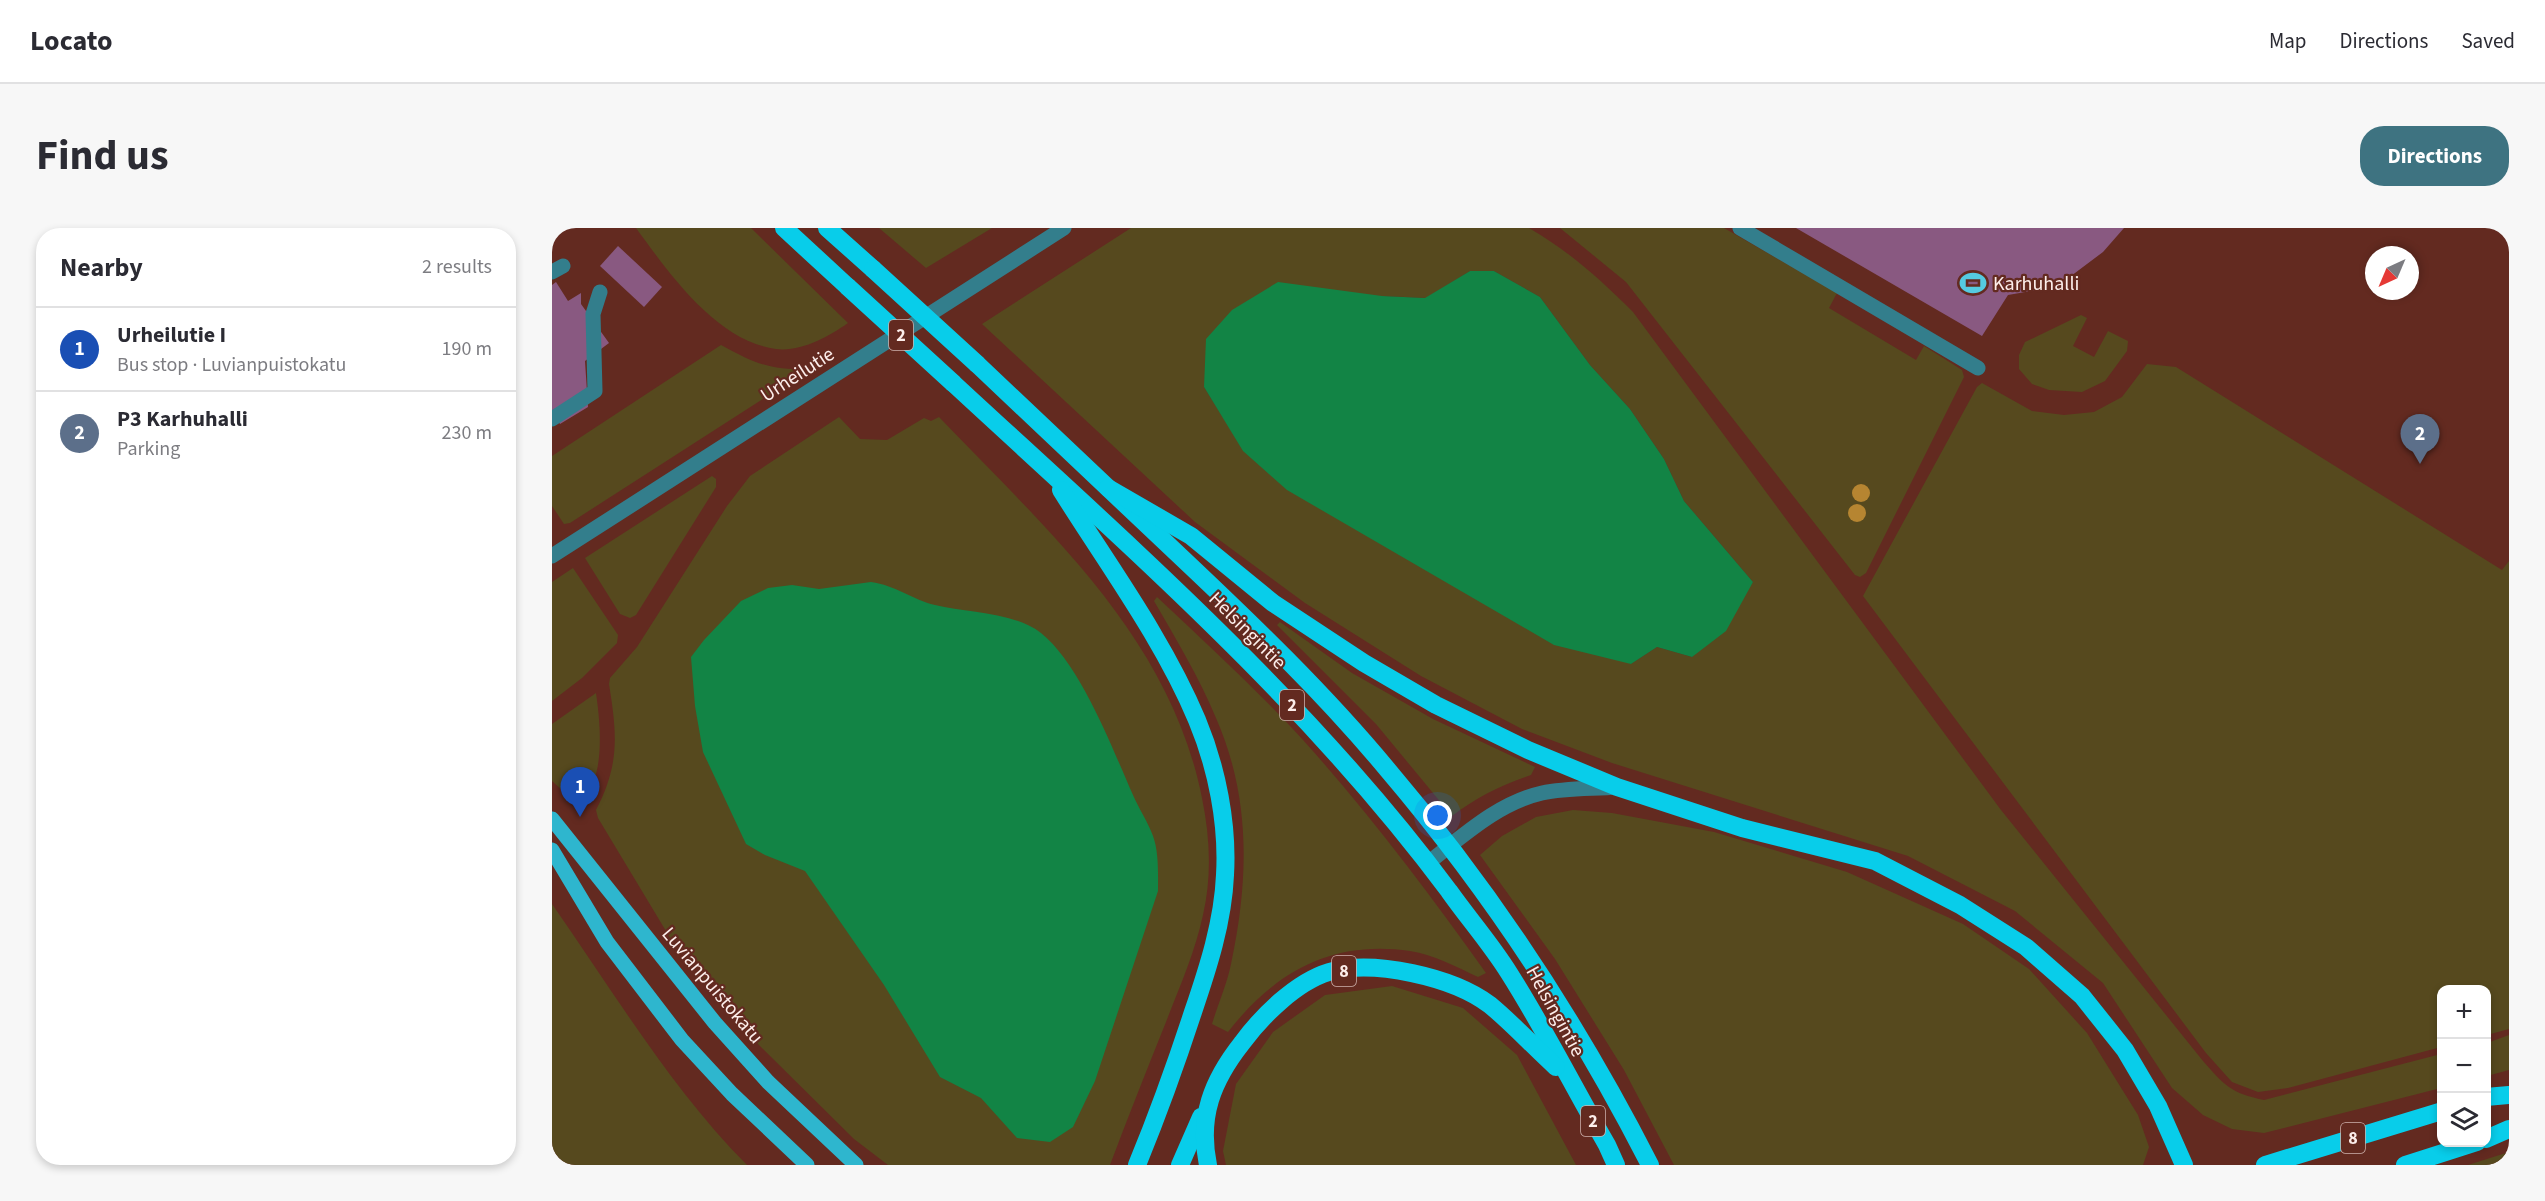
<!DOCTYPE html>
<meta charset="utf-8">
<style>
:root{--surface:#fff;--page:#f7f7f7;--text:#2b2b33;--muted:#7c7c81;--line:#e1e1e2;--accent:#3e7381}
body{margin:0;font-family:"Source Sans 3",sans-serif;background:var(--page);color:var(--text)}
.controls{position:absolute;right:18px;bottom:18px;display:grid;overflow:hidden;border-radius:12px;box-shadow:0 3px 9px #0003}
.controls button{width:54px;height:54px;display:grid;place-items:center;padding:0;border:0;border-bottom:2px solid var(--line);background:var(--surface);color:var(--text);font:30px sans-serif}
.compass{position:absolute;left:1813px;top:18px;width:54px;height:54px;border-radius:50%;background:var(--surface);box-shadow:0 3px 9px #0003;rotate:224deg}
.you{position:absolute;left:886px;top:588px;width:21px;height:21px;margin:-15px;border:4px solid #fff;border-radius:50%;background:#1a73e8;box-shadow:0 0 0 9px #1a73e833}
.badge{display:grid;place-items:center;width:39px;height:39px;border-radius:50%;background:var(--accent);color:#fff;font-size:20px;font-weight:700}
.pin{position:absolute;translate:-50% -50px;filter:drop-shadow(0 2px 3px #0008)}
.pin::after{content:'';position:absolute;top:32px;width:21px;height:18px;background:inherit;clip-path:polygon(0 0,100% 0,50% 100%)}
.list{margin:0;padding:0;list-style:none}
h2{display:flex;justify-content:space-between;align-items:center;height:78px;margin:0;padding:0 24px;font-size:26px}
h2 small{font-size:20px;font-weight:400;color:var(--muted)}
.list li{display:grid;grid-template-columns:39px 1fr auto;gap:18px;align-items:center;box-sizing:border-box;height:84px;padding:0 24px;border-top:2px solid var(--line)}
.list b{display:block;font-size:22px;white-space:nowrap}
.list p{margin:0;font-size:20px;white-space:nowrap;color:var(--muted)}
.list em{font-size:20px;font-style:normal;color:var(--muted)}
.icon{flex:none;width:33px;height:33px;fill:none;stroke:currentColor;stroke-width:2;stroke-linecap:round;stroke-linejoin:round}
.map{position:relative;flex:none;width:1957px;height:937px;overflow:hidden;border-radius:24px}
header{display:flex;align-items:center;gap:36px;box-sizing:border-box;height:84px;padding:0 30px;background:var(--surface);border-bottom:2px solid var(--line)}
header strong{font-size:28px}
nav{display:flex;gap:33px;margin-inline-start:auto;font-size:21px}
.intro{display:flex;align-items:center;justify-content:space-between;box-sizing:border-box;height:144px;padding:0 36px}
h1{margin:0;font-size:42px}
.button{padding:15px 27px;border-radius:24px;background:var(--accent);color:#fff;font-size:21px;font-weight:700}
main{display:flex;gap:36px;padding:0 36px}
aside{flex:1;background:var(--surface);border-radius:24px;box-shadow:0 3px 9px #0003}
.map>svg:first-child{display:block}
.green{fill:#56491e;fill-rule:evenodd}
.water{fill:#128445}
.building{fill:#895981}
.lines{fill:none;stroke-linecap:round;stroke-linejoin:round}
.minor{stroke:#337e8c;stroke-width:15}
.major{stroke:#2eb6ce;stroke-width:15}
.highway{stroke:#08cdea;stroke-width:18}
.highway-bridge{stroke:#08cdea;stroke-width:18}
.tree{fill:#b68531}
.labels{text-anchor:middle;stroke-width:4.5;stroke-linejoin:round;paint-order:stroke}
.shield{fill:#632a20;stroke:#cfb3ae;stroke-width:1.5}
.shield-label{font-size:18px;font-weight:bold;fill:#fdeeeb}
.poi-label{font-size:20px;fill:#fdeeeb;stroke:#632a20;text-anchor:start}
.street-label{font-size:20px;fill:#fdeeeb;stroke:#632a20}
</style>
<header>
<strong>Locato</strong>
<nav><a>Map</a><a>Directions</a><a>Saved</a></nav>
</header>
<div class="intro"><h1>Find us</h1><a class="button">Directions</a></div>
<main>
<aside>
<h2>Nearby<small>2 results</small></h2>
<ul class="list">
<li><span class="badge" style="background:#1a4fb4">1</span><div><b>Urheilutie I</b><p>Bus stop · Luvianpuistokatu</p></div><em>190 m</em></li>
<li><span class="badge" style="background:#5c6f8a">2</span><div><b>P3 Karhuhalli</b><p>Parking</p></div><em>230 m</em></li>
</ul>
</aside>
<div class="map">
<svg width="1957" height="937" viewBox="0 0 1957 937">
<rect width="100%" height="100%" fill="#632a20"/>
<!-- green -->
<g class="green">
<path d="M84,0H199L296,95C276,109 249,124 224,121C164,113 117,45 84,0Z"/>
<path d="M327,0H440L374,40Z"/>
<path d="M579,0H977C1018,24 1047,50 1081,84L1449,582L1651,833C1673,858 1679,865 1712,872L1889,826V860L1712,905L1680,901L1651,887L1620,860L1551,755L1463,683L1356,628L1060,535L970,501L869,448L753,375L643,294L430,96ZM918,43H942L988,69L1038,137L1078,181L1112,231L1132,273L1201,354L1140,429L1105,419L1079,436L670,188L652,159L830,68L874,70Z"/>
<path d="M1008,0H1172L1285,65L1277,80L1364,132L1372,118L1410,142L1412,149L1314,345L1308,349L1303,347L1074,54Z"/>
<path d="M1529,87L1535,90L1521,118L1542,129L1556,103L1576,113L1575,123L1553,153L1530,164L1497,162L1480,156L1467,141V127L1473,114Z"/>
<path d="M169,117C204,136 216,141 256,142L18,295L12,296L0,278V228Z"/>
<path d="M1595,136L1624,139L1950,342L1957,333V801L1935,807L1934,762H1890L1889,819L1736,860L1706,864L1680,854L1654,825L1311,368L1425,159L1430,155L1480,183L1512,187L1542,184L1570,169Z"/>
<path d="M287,189L308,211L335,212L372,190L379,193L387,189C495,302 618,409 650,570C658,609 660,648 651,687C643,724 628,758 614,794C595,841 576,889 558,937H336L302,911L207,817L123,718L46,590L44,582C68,536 65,506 57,456L58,450L85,419L175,278L198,248Z"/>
<path d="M160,248L164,251V259L84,387L78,390L68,386L33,330Z"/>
<path d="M21,340L66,407L65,415L30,450L0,473V354Z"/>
<path d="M605,369C658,419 712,468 760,522C823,593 879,668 934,745L926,749C905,739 882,727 858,723C779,712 723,744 676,804L660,796C666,776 675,756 679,736C697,651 699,570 664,490C647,449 624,411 602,373Z"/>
<path d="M728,394L800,445L881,491L983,539L979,547C949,557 925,569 900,588L824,496L725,397Z"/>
<path d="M44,465C48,493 56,560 23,574L0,553C0,534 0,516 0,496Z"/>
<path d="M1021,582L1060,585L1162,604L1295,644L1411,696L1477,741L1535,805L1586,887L1597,919L1591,937H1122L1072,842L1003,731L928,627L950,608L984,589Z"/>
<path d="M0,676C61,763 120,862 195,937H0Z"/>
<path d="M840,758L911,780L965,827L1024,937H674L671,923L684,856L721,804L773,767Z"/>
<path d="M1957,807V842L1935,848V815Z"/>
<path d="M1957,924V937H1916Z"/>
</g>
<!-- water -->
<g class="water">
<path d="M918,43H942L988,69L1038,137L1078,181L1112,231L1132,273L1201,354L1174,403L1140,429L1105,419L1079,436L1002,417L735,262L691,223L652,159L654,111L680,82L726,54L830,68L873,70Z"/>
<path d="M319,354C343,357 361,372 383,377C415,385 463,384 489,405C529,437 560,520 581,567C587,581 596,594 601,608C607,624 606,646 606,663L543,853L521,899L498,914L465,910L429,870L388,849L332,757L253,643L213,627L194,616L151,524L143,478L139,429L152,412L189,373L216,360L240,357L267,361Z"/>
</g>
<!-- building -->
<g class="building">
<path d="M1244,0H1572L1551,24L1519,48L1485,62L1456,67L1430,108Z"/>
<path d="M66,18L110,59L92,79L48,38Z"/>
<path d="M4,54L16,73L29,65V76L57,115L33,133L36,179L8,196L0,183V57Z"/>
</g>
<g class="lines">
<!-- minor -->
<g class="minor">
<path d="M1188,0L1426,140"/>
<path d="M0,44L11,38"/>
<path d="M0,191L43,163L41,86L48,64"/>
<path d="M0,328L512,0"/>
<path d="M876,635C911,608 946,575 990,565C1014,560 1041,561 1065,559"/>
</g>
<!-- major -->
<g class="major">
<path d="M0,591L163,795L216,854L304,937"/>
<path d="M0,622L55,714L130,812L180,866L255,937"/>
</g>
<!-- highway -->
<g class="highway">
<path d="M232,0L296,59"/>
<path d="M275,0L321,41"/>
<path d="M425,136C493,200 561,264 629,329C700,396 772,465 835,541C938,662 1026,796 1098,937"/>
<path d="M401,155C575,316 755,472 897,663C916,690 939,716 957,745C992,800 1022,860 1055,917L1064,937"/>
<path d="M556,260L639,308L721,375L812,435L884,477L976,522L1065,559L1190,600L1323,633L1408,677L1474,719L1530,768L1573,822L1606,878L1632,937"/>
<path d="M509,262C556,337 611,411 645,492C665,540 676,596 673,647C671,694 656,740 641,784C624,836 606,886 585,937"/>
<path d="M1934,869L1957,867"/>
<path d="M1934,911L1957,901"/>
<path d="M628,937L649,889"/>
<path d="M656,937C646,889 660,853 690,815C710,788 744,754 777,744C821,731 901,749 938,777C961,796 982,819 1004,839"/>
<path d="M1713,937L1890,883"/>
<path d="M1853,937L1925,914"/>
</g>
<!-- highway-bridge -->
<g class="highway-bridge">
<path d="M321,41L425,136"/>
<path d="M296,59L401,155"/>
</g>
</g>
<!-- trees -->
<g class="tree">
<circle cx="1309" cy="265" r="9"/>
<circle cx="1305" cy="285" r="9"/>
</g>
<!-- icons -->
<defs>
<g id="stadium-bare" transform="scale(2.07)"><path d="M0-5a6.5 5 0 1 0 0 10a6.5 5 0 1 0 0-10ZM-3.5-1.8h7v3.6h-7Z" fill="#55cae0" stroke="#632a20" stroke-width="2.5" paint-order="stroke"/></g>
</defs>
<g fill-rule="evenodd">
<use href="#stadium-bare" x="1421" y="55"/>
</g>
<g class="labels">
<!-- shield labels -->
<g class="shield">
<rect x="337" y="92" width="24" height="30" rx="4.5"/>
<rect x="728" y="462" width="24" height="30" rx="4.5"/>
<rect x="780" y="728" width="24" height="30" rx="4.5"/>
<rect x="1029" y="878" width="24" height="30" rx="4.5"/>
<rect x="1789" y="895" width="24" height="30" rx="4.5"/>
</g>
<g class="shield-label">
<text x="349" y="113">2</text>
<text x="740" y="483">2</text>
<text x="792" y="749">8</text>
<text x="1041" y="899">2</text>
<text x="1801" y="916">8</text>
</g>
<!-- poi labels -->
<g class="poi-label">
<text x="1441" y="62">Karhuhalli</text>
</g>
<!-- street labels -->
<g class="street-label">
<text transform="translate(245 146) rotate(-33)" y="7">Urheilutie</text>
<text transform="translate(696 402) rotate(45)" y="7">Helsingintie</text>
<text transform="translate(161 757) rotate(50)" y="7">Luvianpuistokatu</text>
<text transform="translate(1004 783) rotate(61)" y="7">Helsingintie</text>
</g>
</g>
</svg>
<div class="controls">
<button>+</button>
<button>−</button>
<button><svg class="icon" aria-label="layers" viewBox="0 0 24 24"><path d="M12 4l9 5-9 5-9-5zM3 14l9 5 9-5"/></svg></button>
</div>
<svg class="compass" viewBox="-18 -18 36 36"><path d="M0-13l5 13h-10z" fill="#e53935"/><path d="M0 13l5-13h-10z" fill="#7c7c81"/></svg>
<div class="you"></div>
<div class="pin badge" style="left:28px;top:589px;background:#1a4fb4">1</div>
<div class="pin badge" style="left:1868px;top:236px;background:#5c6f8a">2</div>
</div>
</main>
